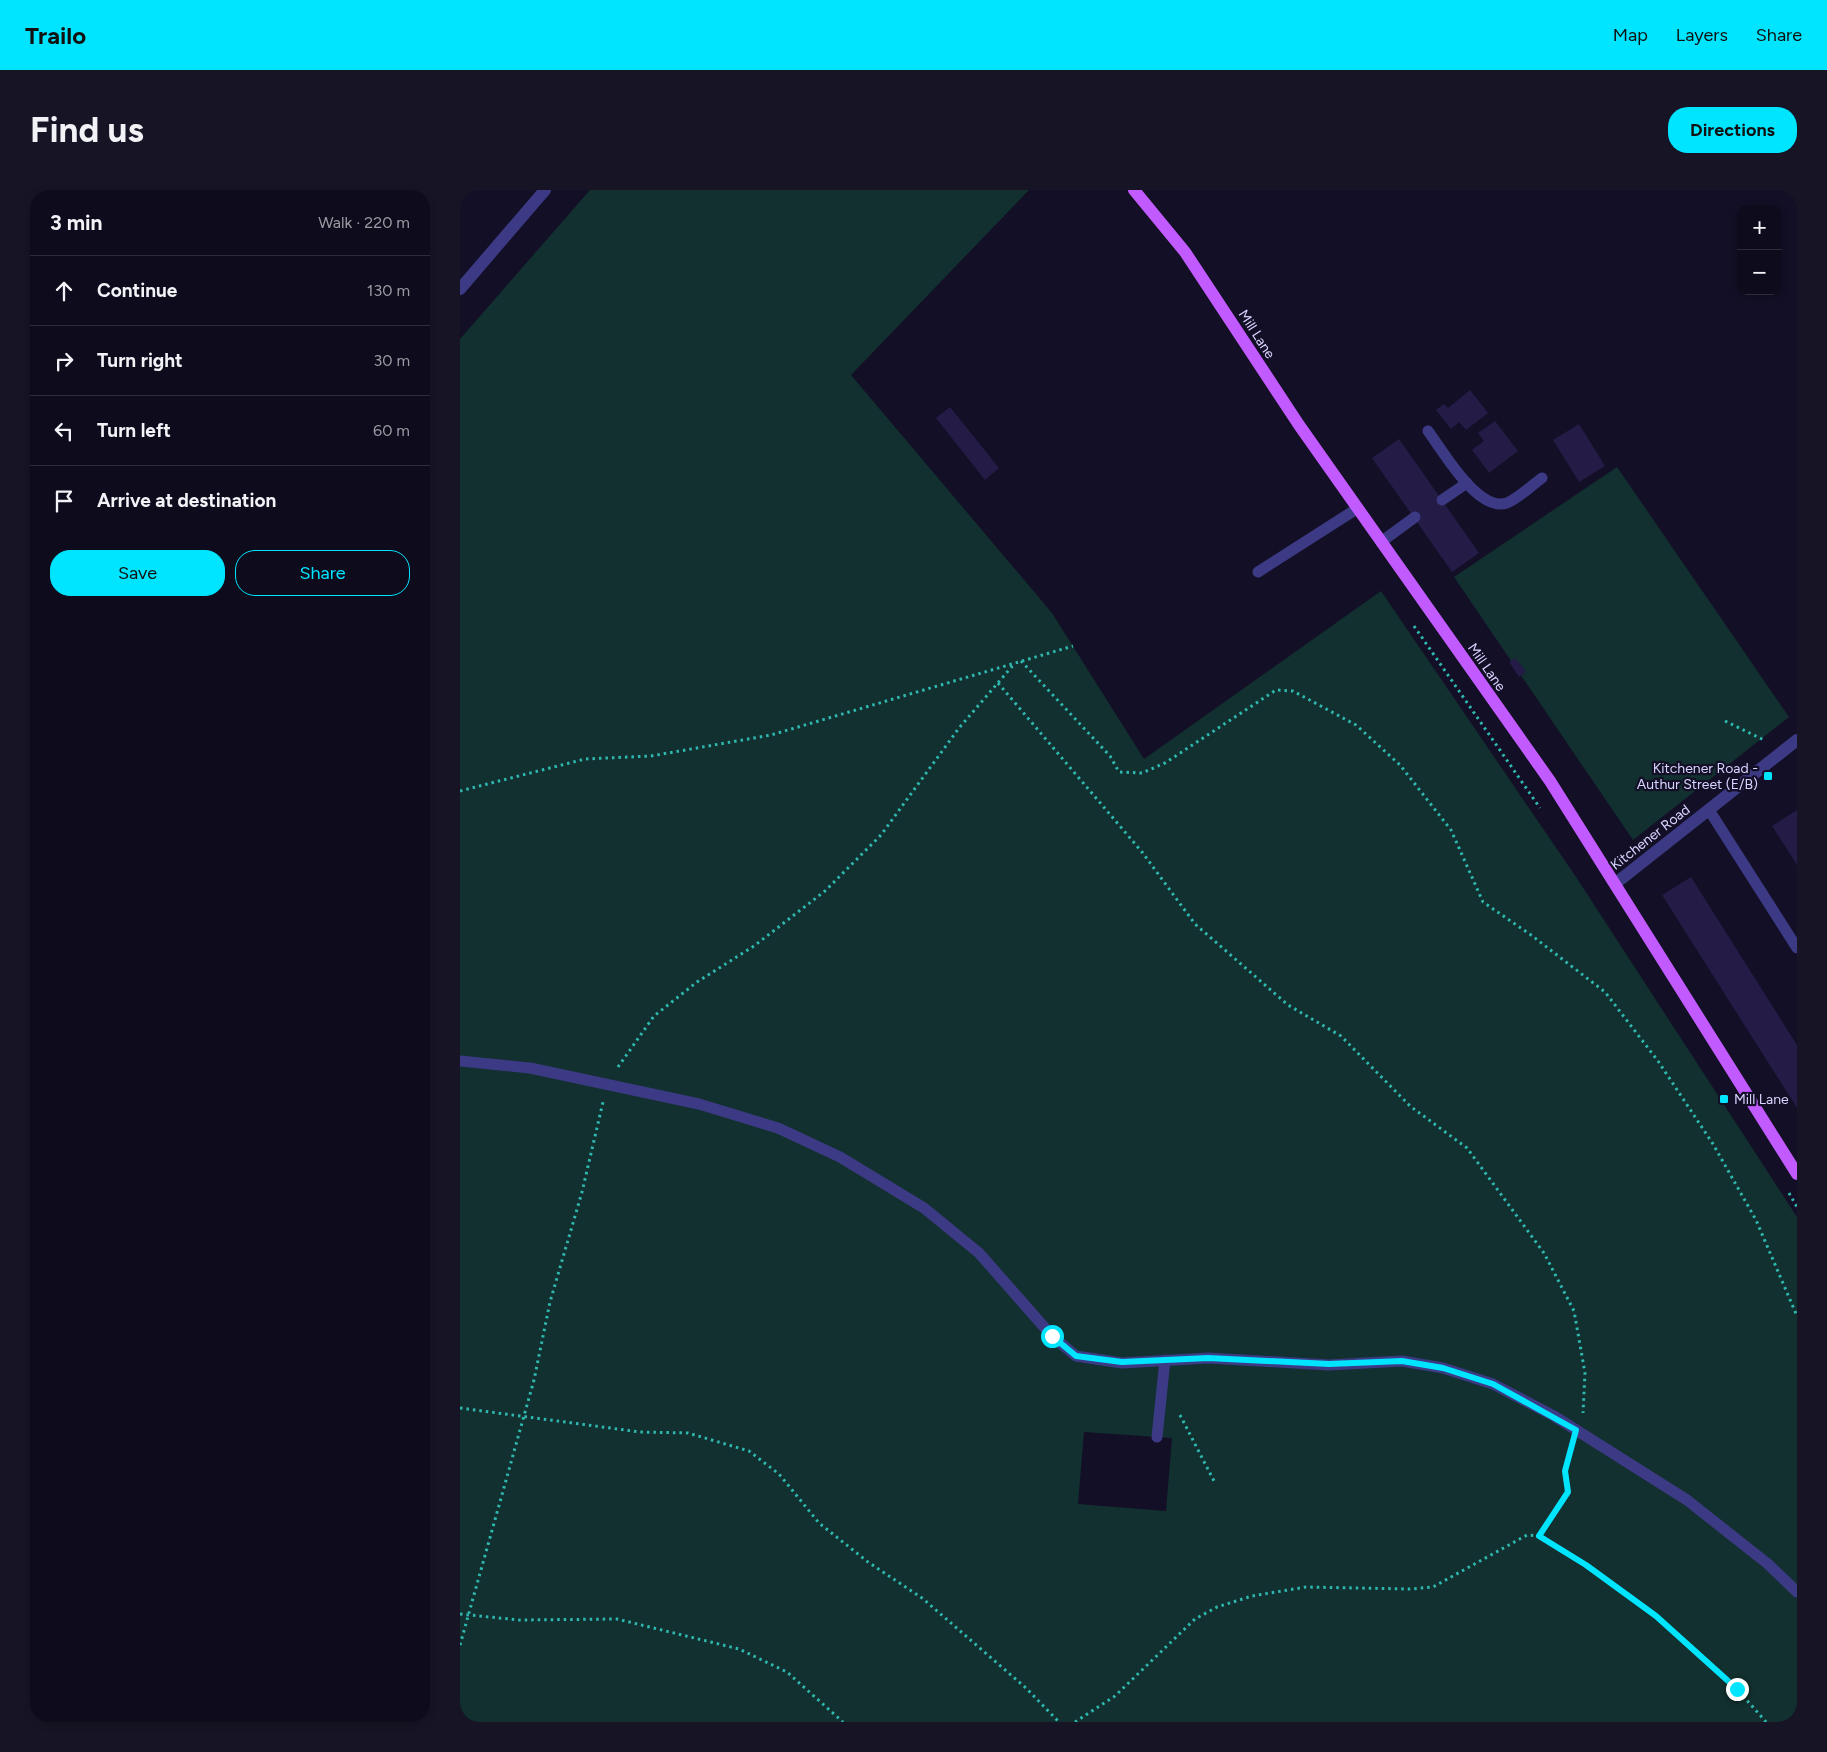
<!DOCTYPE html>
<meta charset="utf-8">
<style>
:root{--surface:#0e0b1c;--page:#171425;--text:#f1f3f6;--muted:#9b9ba3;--line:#2e2b3b;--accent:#00e5ff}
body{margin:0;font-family:Figtree,sans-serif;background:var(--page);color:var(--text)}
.controls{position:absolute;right:15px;top:15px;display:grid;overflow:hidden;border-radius:10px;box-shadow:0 2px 8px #0003}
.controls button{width:45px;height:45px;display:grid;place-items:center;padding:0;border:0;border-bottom:1px solid var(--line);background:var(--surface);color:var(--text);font:25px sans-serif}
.stop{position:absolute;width:15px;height:15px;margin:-11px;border:4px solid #00e5ff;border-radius:50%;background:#fff}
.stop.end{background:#00e5ff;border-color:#fff;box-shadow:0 1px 5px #0008}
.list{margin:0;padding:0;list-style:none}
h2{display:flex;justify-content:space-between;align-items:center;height:65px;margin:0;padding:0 20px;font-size:21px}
h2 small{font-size:16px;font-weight:400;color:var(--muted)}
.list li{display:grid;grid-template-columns:32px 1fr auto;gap:15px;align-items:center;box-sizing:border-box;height:70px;padding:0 20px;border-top:1px solid var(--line)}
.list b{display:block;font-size:19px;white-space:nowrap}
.list em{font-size:16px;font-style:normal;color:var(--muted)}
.actions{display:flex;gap:10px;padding:15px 20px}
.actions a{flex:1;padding:11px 0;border:1px solid var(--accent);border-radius:20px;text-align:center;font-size:18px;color:var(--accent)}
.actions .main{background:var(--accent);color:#111}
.icon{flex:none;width:28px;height:28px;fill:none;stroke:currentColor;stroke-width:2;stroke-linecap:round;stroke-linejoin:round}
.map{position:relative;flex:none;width:1337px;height:1532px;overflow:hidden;border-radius:20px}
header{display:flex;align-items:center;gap:30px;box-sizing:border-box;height:70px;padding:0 25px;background:var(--accent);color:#111}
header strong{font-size:24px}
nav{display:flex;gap:28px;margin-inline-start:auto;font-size:18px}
.intro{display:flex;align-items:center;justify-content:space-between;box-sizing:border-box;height:120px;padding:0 30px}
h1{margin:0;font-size:35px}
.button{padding:12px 22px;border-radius:20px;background:var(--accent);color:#111;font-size:18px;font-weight:700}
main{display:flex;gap:30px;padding:0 30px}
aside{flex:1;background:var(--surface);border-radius:20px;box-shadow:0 2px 8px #0003}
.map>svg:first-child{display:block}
.green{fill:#12302f;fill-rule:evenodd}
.building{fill:#241b47}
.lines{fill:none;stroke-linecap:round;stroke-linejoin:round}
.path{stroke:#2fb8b0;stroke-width:3;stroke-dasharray:2.5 4;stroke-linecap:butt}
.service{stroke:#3d3a85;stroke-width:11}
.minor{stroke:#3d3a85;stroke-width:12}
.tertiary{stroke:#3d3a85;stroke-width:12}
.primary{stroke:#c25bff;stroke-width:12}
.route{stroke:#00e5ff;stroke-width:6}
.poi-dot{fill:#00e5ff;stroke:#130f26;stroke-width:2}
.labels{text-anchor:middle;stroke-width:4.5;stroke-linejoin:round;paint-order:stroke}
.street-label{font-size:14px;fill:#d9d4ff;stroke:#130f26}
.poi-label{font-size:14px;fill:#d9d4ff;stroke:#130f26;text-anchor:end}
</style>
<header>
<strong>Trailo</strong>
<nav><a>Map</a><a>Layers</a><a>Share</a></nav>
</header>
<div class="intro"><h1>Find us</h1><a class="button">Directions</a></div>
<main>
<aside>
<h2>3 min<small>Walk · 220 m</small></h2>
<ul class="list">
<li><svg class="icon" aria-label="ahead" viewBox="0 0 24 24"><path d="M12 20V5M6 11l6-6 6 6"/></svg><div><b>Continue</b></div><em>130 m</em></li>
<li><svg class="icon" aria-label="right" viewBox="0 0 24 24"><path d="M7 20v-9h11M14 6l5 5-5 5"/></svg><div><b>Turn right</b></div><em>30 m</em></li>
<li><svg class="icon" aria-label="left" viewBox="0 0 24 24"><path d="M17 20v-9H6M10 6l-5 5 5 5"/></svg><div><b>Turn left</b></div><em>60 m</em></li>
<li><svg class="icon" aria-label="arrive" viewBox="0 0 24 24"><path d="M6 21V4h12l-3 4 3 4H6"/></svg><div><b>Arrive at destination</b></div></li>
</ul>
<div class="actions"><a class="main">Save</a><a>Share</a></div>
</aside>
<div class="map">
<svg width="1337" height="1532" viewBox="0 0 1337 1532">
<rect width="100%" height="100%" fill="#130f26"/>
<!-- green -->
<g class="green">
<path d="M130,0H569L391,185L592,423L684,569L921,401L1118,690L1337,1027V1532H0V149ZM624,1242L712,1248L706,1321L618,1314Z"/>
<path d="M1157,277L1329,527L1173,650L994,387Z"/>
</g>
<!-- building -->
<g class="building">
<path d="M1010,200L1028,223L1006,240L999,232L991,239L976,220L984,214L988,218Z"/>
<path d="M490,217L539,278L525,290L476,228Z"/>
<path d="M1035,231L1058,261L1029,283L1012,260L1024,251L1018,243Z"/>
<path d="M1119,234L1145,276L1119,292L1093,250Z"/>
<path d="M939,249L1019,363L992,382L912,268Z"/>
<path d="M1056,468L1066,482L1059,487L1049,472Z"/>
<path d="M1337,620V675L1312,636Z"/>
<path d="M1231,687L1337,855V918L1202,705Z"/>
</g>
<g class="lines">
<!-- path -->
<g class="path">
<path d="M954,436L1080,618"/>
<path d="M561,471L650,566L659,582L682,583L705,573L816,500L833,501L896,535L940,575L991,640L1023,712L1071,745L1145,802L1198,871L1253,954L1296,1030L1337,1126"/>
<path d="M538,493L682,662L735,734L828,815L881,846L950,916L1007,958L1084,1063L1114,1121L1125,1183L1123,1223"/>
<path d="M1265,531L1304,550"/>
<path d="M0,601L125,569L191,566L311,545L613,456"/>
<path d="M158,877L194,826L237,792L294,756L365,701L421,645L499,538L555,473"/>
<path d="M1329,1003L1337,1017"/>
<path d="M0,1218L180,1242L228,1243L289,1261L319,1284L359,1333L408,1372L462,1408L566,1498L599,1532"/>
<path d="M720,1225L754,1291"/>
<path d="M1079,1346C1095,1356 1112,1365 1128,1376C1193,1420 1255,1472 1306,1532"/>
<path d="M0,1424L59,1430L157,1429L279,1459L327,1482L383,1532"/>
<path d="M0,1455L74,1190L90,1112L122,1002L143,912"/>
<path d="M615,1532L655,1506L735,1429L757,1417L792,1406L846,1397L950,1399L973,1397L1067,1345L1079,1346L1108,1302L1105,1281L1111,1260"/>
</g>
<!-- service -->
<g class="service">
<path d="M968,241C983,261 1018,323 1047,313C1059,308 1072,295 1082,288"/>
<path d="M982,310L1007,293"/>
<path d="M921,352L955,327"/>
<path d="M798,382L898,318"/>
<path d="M1249,620L1337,758"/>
<path d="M0,871L70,878L239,914L318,938L380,967L464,1018L519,1063L592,1146L616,1166L662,1173L748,1168L869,1175L942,1171L983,1178L1033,1194L1094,1226L1227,1310L1308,1374L1337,1402"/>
<path d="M697,1247L705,1170"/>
</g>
<!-- minor -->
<path class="minor" d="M0,99L85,0"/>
<!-- tertiary -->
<path class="tertiary" d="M1156,693L1337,550"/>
<!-- primary -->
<path class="primary" d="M674,0L725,62L839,235L1090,591L1337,984"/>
</g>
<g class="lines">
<!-- route -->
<path class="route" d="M592,1146L616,1166L662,1172L748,1168L869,1174L942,1171L983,1178L1033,1194L1116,1240L1105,1281L1108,1302L1079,1346L1126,1375L1196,1426L1277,1499"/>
</g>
<!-- markers -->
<g class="poi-dot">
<rect x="1303" y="581" width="10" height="10" rx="2.5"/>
<rect x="1259" y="904" width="10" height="10" rx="2.5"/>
</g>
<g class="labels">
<!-- street labels -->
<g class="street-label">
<text transform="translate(797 144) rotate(57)" y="5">Mill Lane</text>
<text transform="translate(1027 477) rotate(55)" y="5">Mill Lane</text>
<text transform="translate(1190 647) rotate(-38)" y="5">Kitchener Road</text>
</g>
<!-- poi labels -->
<g class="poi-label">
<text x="1298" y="583">Kitchener Road -<tspan x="1298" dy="16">Authur Street (E/B)</tspan></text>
<text x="1274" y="914" text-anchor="start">Mill Lane</text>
</g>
</g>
</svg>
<div class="controls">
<button>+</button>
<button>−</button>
</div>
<div class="stop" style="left:592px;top:1146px"></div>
<div class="stop end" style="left:1277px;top:1499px"></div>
</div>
</main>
